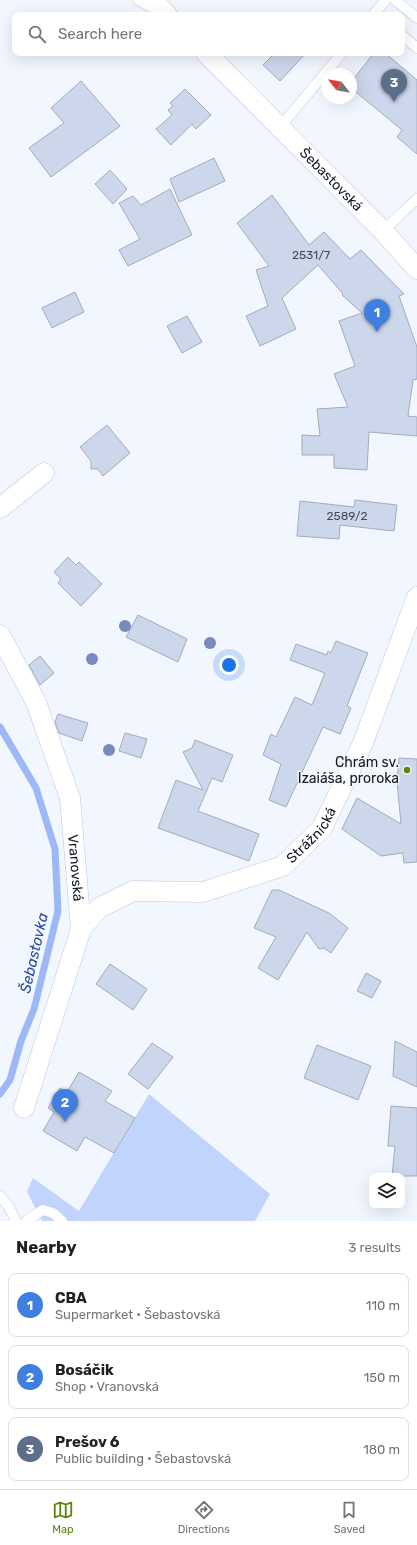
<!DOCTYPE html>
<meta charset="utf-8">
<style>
:root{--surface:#fff;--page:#f6f6f6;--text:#202124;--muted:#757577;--line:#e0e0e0;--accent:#5b850e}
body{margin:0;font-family:Rubik,sans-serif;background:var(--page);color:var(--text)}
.controls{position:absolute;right:12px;bottom:12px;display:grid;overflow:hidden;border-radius:8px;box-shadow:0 4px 16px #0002}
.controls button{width:36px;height:36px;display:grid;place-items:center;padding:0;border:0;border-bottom:1px solid var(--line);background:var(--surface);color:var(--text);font:20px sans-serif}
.compass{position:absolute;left:321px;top:68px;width:36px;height:36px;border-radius:50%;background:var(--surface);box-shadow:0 4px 16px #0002;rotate:301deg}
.you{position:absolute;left:229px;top:665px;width:14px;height:14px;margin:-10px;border:3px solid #fff;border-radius:50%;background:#1a73e8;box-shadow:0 0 0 6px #1a73e833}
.badge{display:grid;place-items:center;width:26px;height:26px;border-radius:50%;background:var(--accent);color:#fff;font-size:13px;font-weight:700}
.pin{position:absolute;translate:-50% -33px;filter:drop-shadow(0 1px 2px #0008)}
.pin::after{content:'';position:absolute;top:21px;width:14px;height:12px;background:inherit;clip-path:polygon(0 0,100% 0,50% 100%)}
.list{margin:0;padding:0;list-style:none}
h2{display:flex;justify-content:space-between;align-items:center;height:52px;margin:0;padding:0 16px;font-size:17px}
h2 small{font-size:13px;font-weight:400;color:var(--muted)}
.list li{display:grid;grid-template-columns:26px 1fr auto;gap:12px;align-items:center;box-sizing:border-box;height:64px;margin:0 8px 8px;padding:0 8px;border:1px solid var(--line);border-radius:8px}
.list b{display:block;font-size:15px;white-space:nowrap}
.list p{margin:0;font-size:13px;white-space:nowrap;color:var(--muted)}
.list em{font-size:13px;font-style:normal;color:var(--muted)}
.icon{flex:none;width:22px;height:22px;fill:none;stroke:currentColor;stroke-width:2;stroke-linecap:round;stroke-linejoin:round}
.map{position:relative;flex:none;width:417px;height:1221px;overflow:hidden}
.search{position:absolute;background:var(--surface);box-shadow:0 4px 16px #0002;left:12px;right:12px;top:12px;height:44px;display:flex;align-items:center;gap:10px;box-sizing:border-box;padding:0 14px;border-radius:8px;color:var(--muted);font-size:15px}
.sheet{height:268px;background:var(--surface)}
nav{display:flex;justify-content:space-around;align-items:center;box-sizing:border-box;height:56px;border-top:1px solid var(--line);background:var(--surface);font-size:11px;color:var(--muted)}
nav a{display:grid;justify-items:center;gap:2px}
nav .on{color:var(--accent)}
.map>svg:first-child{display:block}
.green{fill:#c0d4fe}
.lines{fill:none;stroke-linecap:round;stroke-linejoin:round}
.stream{stroke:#9cb8f6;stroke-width:7}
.building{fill:#cdd7ec;stroke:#a2abbf}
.lane-casing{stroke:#bdc7dc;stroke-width:11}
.street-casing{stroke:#bdc7dc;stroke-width:21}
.lane{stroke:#fff;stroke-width:10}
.street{stroke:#fff;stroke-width:20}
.tree{fill:#788abe}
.poi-dot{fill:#5b850e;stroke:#f2f6ff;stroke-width:1.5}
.labels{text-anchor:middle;stroke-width:3;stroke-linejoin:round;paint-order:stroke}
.number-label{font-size:12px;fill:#434853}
.street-label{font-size:14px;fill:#151920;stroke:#f2f6ff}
.poi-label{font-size:14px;fill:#151920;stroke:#f2f6ff;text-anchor:end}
.water-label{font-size:15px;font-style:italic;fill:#284aa2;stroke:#f2f6ff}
</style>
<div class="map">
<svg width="417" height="1221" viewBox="0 0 417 1221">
<rect width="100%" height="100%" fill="#f2f6ff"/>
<!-- green -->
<path class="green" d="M149,1094L270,1194L255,1221H42L27,1192L33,1178L79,1211Z"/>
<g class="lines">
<!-- stream -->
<path class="stream" d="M0,727L36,788L55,849L58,911L34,1009L21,1041L10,1080L0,1094"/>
</g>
<!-- building -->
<g class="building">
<path d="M275,53H306L280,81L263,65Z"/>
<path d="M374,53H385L417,80V154L397,137L402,130L351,88V82Z"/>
<path d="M81,81L120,126L51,177L29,148L64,123L51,108Z"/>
<path d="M185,89L211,115L196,129L192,124L171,145L156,129L172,115L168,110L173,106L170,103Z"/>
<path d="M214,158L225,181L179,202L170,179Z"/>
<path d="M110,170L127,189L113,204L95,184Z"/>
<path d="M170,189L192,235L128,266L119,250L140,239L119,203L133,196L141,205Z"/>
<path d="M272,195L309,245L324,232L350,259L361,250L404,294L399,296L417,347V379L413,380L408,416L417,417V436L369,432L367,470L334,468V455H302V435L320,436L317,409L348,407L334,374L355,366L339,321L362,313L342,295L343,294L318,265L282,298L296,329L260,346L246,316L268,306L256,270L269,266L237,223Z"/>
<path d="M75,292L84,312L52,328L42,308Z"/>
<path d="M187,316L202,342L182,353L167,326Z"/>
<path d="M107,425L130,453L103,476L98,469H91V461L80,447Z"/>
<path d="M355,500L397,505L394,531L340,525L339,539L297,536L300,501L354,507Z"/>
<path d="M68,557L76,565L79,562L102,584L81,606L58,583L61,579L54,572Z"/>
<path d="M138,615L187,639L178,662L126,637Z"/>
<path d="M336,641L368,653L347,706L351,708L340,734L323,727L286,807L269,800L281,764L263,755L271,734L276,737L295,697L312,705L325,673L290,660L296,644L327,655L328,651L331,653Z"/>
<path d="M40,656L54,673L40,685L29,665Z"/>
<path d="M58,714L88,723L82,741L59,733L55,722Z"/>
<path d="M125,733L147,739L141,758L119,751Z"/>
<path d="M195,740L233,755L222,782L212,778L198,811L259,834L249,861L158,828L176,780L203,790L183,752L192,748Z"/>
<path d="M399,758L417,759V862L404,863L403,853L381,856L342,829L357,798L401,824L397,781Z"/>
<path d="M272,890H279L329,913L348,928L331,953L324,948L319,949L307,932L278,980L258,968L276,937L254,928Z"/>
<path d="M110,964L147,989L133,1010L96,984Z"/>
<path d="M366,973L381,981L372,998L357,991Z"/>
<path d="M395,1041L417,1052V1087L393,1076Z"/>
<path d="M152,1043L173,1057L148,1089L128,1074Z"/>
<path d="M317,1045L371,1066L358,1100L304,1078Z"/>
<path d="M79,1072L112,1091L105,1101L135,1118L114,1153L85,1137L77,1151L43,1131L54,1112L48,1108L60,1088L67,1092Z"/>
<path d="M391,1106L417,1108V1176H392L395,1146H388Z"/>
</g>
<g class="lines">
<!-- lane casing -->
<g class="lane-casing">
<g id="lane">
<path d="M138,0L156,10"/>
<path d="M395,0L417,18"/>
<path d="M373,15L386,0"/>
<path d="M402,35L417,48"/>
<path d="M280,127L342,53"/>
<path d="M383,231L417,199"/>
<path d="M0,1196L9,1207L16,1221"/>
<path d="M26,1221L43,1210L53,1213L62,1221"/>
</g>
</g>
<!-- street casing -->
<g class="street-casing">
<g id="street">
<path d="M153,0L167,15"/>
<path id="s1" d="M206,53L383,231L417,269"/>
<path d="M0,508L44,473"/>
<path id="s2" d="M0,635L36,702L70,798L81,929L24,1108"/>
<path id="s3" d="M81,929L99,908L133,891L203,892L283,866L322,828L363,743L417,597"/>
</g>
</g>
<!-- lane -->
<use href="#lane" class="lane"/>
<!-- street -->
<use href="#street" class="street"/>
</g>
<!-- trees -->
<g class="tree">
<circle cx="125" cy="626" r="6"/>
<circle cx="210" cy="643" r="6"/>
<circle cx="92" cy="659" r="6"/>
<circle cx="109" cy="750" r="6"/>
</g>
<!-- markers -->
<circle class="poi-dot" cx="407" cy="770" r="4"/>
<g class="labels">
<!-- number labels -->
<g class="number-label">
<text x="311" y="259">2531/7</text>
<text x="347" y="520">2589/2</text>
</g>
<!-- street labels -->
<g class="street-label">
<text dy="5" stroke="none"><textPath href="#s1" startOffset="178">Šebastovská</textPath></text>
<text dy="5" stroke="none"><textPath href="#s3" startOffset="262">Strážnická</textPath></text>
<text dy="5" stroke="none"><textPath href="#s2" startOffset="248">Vranovská</textPath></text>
</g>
<!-- poi labels -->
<g class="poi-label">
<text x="399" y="767">Chrám sv.<tspan x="399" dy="16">Izaiáša, proroka</tspan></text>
</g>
<!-- water labels -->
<g class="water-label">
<text transform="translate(34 953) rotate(-77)" y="5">Šebastovka</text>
</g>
</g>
</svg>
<div class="controls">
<button><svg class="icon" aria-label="layers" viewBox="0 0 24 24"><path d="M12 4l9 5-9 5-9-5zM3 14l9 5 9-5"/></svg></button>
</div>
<svg class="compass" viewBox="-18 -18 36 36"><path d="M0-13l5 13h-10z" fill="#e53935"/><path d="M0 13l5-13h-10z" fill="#757577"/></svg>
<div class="you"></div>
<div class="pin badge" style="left:377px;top:332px;background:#3f7fe0">1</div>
<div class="pin badge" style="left:65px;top:1122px;background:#3f7fe0">2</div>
<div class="pin badge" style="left:394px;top:102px;background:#5c6f8a">3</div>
<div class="search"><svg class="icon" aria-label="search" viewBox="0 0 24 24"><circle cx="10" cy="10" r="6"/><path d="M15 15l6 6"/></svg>Search here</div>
</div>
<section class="sheet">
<h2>Nearby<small>3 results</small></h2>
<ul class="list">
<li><span class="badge" style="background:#3f7fe0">1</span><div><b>CBA</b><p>Supermarket · Šebastovská</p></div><em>110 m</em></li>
<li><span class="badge" style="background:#3f7fe0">2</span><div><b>Bosáčik</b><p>Shop · Vranovská</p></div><em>150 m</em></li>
<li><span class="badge" style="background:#5c6f8a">3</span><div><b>Prešov 6</b><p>Public building · Šebastovská</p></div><em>180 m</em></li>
</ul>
</section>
<nav>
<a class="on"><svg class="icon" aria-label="map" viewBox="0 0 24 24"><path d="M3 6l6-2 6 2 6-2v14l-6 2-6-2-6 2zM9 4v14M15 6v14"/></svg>Map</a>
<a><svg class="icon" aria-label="directions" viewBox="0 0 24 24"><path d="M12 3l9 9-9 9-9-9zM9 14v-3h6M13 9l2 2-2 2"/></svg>Directions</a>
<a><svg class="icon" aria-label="saved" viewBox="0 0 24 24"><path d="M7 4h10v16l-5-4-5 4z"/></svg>Saved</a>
</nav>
